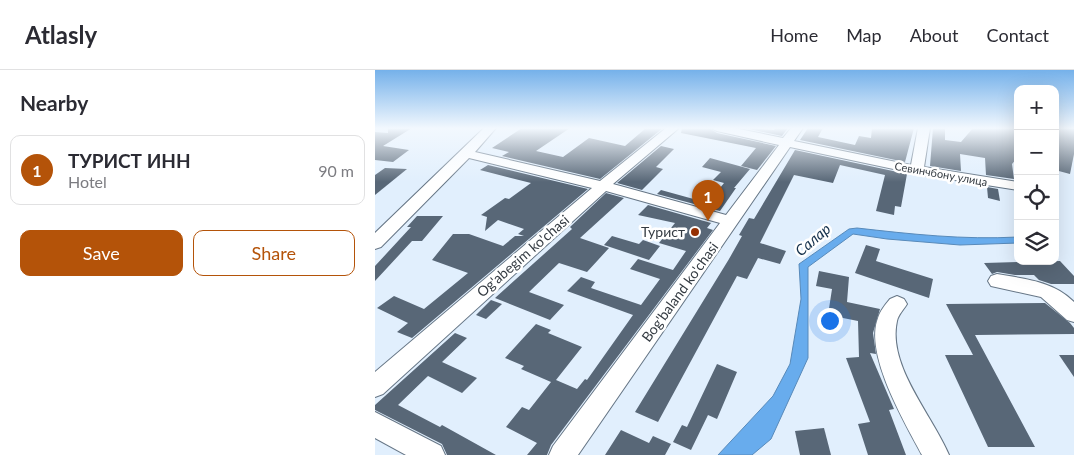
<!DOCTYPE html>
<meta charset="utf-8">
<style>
:root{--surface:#fff;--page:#f7f7f7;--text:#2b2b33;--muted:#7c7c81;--line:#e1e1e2;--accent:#b45309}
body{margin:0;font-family:Lato,sans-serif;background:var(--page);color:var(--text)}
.controls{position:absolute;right:15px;top:15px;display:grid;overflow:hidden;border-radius:10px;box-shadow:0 5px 20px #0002}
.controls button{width:45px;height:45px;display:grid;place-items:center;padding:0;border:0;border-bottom:1px solid var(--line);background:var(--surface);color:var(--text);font:25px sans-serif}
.you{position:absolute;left:454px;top:250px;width:18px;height:18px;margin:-12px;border:4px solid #fff;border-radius:50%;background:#1a73e8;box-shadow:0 0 0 8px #1a73e833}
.badge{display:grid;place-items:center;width:32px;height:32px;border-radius:50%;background:var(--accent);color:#fff;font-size:16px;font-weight:700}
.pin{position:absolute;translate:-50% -41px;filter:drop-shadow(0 1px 2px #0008)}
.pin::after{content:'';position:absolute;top:26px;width:18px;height:15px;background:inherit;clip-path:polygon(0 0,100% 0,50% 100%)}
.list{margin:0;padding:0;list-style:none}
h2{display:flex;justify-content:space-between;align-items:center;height:65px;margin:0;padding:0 20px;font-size:21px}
h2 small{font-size:16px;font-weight:400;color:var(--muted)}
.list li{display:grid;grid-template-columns:32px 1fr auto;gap:15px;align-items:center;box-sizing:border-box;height:70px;margin:0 10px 10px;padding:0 10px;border:1px solid var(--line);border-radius:10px}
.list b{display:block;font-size:19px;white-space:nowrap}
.list p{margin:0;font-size:16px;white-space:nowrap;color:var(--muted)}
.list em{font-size:16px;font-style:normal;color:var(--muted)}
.actions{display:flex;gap:10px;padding:15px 20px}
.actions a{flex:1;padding:11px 0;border:1px solid var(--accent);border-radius:10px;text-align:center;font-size:18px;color:var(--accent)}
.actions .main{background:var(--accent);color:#fff}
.icon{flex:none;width:28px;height:28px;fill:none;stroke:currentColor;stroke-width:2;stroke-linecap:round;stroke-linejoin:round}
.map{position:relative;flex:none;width:699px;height:385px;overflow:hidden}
header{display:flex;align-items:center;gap:30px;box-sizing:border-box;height:70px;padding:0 25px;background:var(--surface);border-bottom:1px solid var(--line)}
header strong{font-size:24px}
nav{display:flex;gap:28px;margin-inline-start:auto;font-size:18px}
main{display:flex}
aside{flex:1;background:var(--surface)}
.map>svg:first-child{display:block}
.water{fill:#68aced;stroke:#588aba}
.building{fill:#586777}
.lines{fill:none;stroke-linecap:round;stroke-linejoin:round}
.minor-casing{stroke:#667686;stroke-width:2}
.minor{fill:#fff;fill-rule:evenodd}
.poi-dot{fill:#952f02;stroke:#fff;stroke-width:2}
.labels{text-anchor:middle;stroke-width:5;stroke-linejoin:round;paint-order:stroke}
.far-street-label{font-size:11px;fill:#343b42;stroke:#fff}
.poi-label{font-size:14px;fill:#343b42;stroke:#fff;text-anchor:end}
.street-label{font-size:14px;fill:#343b42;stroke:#fff}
.water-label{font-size:15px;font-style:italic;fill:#14304b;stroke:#fff}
</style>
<header>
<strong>Atlasly</strong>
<nav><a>Home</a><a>Map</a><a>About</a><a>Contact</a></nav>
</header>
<main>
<aside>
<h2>Nearby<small></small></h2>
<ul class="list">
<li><span class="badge">1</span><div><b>ТУРИСТ ИНН</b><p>Hotel</p></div><em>90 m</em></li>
</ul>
<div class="actions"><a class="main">Save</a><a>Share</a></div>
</aside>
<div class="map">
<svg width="699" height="385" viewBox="0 0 699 385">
<rect width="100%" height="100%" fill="#e1effd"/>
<!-- water -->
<path class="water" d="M482,158C535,164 589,170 643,167V173L585,175L512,169L478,164L433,197V288L396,369L377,385H343L398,326L415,294L426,229L424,194L474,159Z"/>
<!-- building -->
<g class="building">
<path d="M13,58H37L8,76L34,80L18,92L0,90V62L13,63Z"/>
<path d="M147,58H195L161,81L188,87L214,68L250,76L271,58H288L225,109L127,86L134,82L117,78Z"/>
<path d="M307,58H334L342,63L401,76L382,100L366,96L381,78L306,63Z"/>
<path d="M369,58L399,60L401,58H413L407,66Z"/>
<path d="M433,58H448L443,67L480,75L484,66L496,68L497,58H539L530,92L425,70Z"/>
<path d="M558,58H570V70L586,72L598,58H643V87L637,94L639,109L611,105L610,88L585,84L586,101L555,96Z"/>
<path d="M680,58L699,59V84L695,104L680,100Z"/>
<path d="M286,76L299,79L281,97L288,99L267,120L242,113Z"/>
<path d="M420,80L532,104L526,137L520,136L519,145L501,141L510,105L465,95L458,113L419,105L385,173L411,181L405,194L383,188L372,209L362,206L283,352L260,342L354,189L367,166L364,165L374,148L379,149Z"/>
<path d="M335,88L375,99L359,118H361L345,141L282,124L286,120L333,133L349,113L338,110L346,102L327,97Z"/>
<path d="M113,95L213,119L37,268L22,262L33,253L2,238L19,226L49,239L93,203L57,190L78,164H94L128,176L140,166H149L143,164L149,159L123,150L110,161L112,147L106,145L130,128L134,129L156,113L105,100Z"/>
<path d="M10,98L32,99L0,125V105Z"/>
<path d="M612,117L623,119L625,131L613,128Z"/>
<path d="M231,123L249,128L205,168L234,178L212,202L184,193L154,222L189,235L175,250L120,228L197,159L195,157Z"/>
<path d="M273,135L336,153L332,158L338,160L176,375L172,385H152L162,373L131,357L147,337L154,340L176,312L146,299L149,296L130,288L161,254L176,260L173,263L207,277L181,310L202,319L210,309L212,310L258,245L192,221L206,207L220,212L216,218L266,235L285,209L255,199L263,189L298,200L311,181L284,173L300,153L263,145Z"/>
<path d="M42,146H68L47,171H37L0,211V196L36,157H32Z"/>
<path d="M237,166L264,174L268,170L285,176L274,190L229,175Z"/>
<path d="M491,175L505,179L501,191L558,209L554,228L480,203Z"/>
<path d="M685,191L699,206V214H676L664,210L659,205H640L622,202L617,204L609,193Z"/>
<path d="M444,201L474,207L472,232L505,239L498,263L501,284L495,283L519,339L514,340L531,385H493L483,354L495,352L471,288L484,287L483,251L453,245L457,219L441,216Z"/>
<path d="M116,230L127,234L111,249L101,245Z"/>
<path d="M670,233L695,253L699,258V264L600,265L660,377H613L570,285H598L571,234Z"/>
<path d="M80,263L92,268L67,292L102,308L87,323L53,306L23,335L65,357L67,355L121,385H72L67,374L0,340V335Z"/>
<path d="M684,285H699V307Z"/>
<path d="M342,294L362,302L342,349L333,345L316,380L298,372L307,355L312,357Z"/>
<path d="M449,358L456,385H425L420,361Z"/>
<path d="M246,360L274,373L278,366L296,374L290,385H230Z"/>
</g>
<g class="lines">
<!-- minor casing -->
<g class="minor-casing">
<g id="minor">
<path d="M109,58H121L100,82L225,111L291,58H304L238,114L351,145L404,75L342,61L336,58H359L408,68L416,58H428L419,71L536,95L543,58H555L549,97L643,112V120L542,104L415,77L203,385H174L178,376L345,153L231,121L8,324L0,327V302L217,118L94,88L6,177L0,179V163Z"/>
<path d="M622,204C650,209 678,211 699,232V252L692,250L666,227L616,216L613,211L616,206Z"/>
<path d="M522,226L529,229L532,234C529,239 523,245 522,251C512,296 558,346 574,385H547C530,353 489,284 503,248C505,241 510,235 515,229Z"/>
<path d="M0,342L66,376L70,385H31L0,368Z"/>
</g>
</g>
<!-- minor -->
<use href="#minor" class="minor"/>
</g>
<!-- sky -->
<linearGradient id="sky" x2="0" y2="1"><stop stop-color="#75b1ea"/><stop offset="0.52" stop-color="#f2f8fe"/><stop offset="1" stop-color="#f2f8fe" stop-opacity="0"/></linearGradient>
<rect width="699" height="112" fill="url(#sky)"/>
<!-- markers -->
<circle class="poi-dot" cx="320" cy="162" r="5"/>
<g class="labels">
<!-- far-street labels -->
<g class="far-street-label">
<text transform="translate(566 104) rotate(10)" y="4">Севинчбону улица</text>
</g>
<!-- poi labels -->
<g class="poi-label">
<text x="310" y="167">Турист</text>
</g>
<!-- street labels -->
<g class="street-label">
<text transform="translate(148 186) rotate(-41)" y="5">Og'abegim ko'chasi</text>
<text transform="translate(305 222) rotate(-54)" y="5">Bog'baland ko'chasi</text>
</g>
<!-- water labels -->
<g class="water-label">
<text transform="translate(438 170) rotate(-40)" y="5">Салар</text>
</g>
</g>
</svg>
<div class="controls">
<button>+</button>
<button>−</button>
<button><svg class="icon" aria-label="locate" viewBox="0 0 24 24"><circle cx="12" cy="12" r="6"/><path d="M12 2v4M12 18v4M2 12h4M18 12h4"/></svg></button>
<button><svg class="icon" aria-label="layers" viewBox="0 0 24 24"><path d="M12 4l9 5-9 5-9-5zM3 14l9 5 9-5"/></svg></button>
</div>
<div class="you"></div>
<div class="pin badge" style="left:333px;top:151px">1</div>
</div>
</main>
